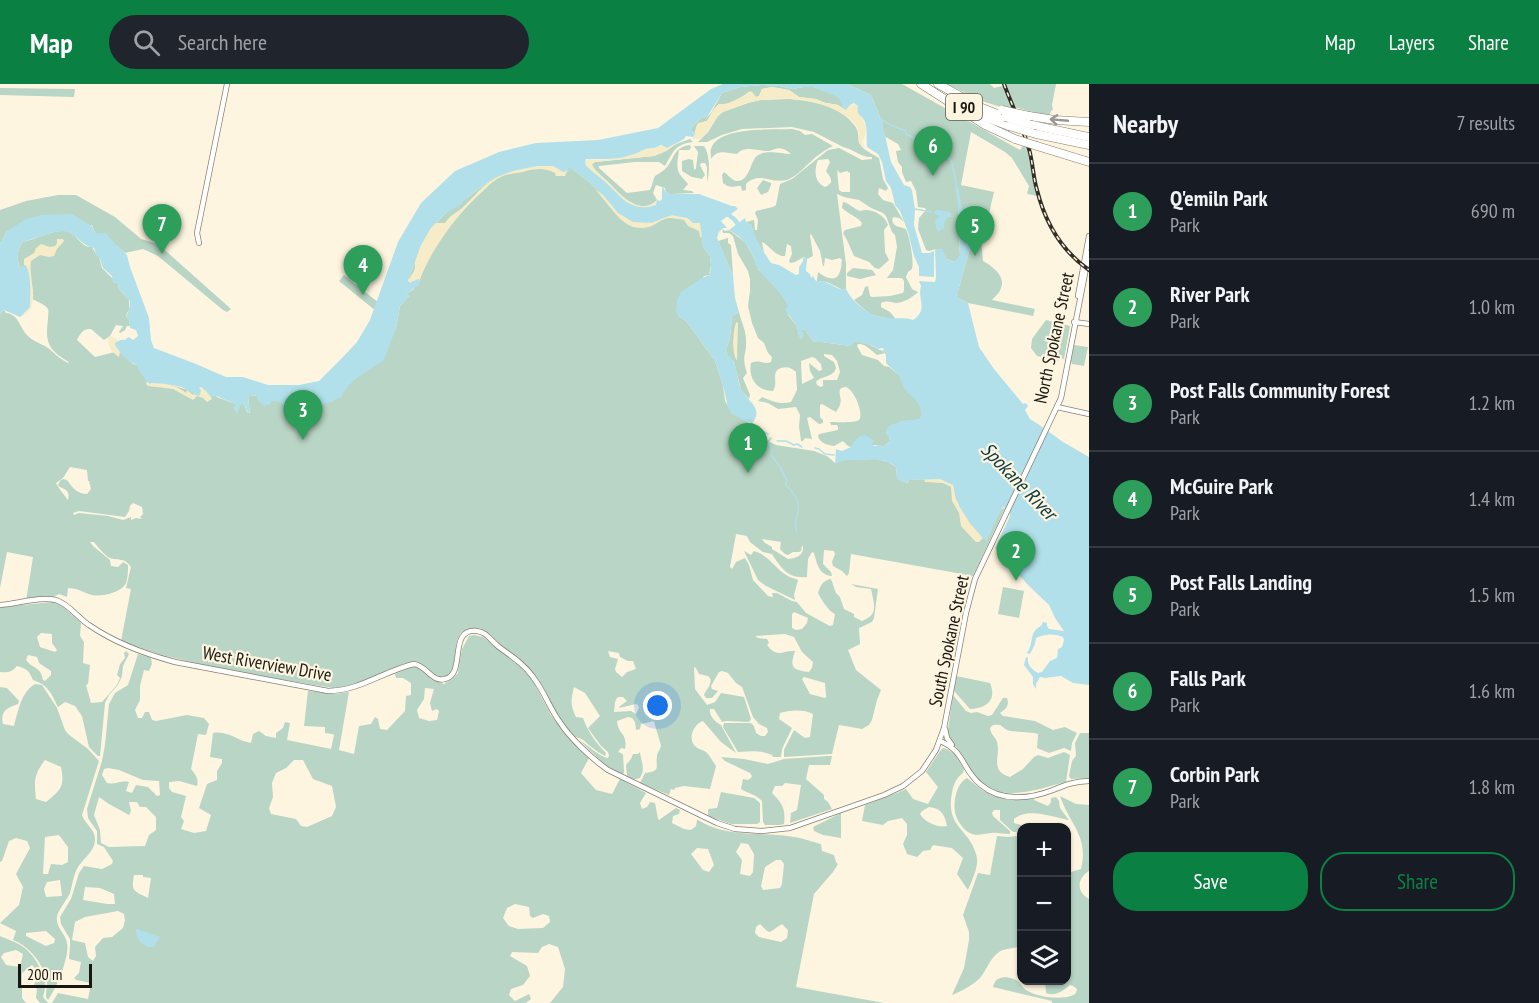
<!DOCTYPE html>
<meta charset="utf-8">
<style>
:root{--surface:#171b24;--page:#20242c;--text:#f1f3f6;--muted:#9ea1a6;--line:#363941;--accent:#0b8043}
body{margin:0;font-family:"PT Sans Narrow",sans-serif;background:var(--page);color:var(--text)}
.controls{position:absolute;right:18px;bottom:18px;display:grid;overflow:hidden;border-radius:12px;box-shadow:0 2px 4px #0004}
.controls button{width:54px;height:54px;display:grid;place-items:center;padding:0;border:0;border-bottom:2px solid var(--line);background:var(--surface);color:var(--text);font:30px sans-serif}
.scale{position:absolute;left:18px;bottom:15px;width:74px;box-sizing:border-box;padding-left:6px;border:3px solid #1a1710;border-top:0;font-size:16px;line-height:21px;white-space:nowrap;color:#1a1710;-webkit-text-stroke:4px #fef5e1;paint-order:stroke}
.you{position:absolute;left:658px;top:622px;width:21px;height:21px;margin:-15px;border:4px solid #fff;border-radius:50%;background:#1a73e8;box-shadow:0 0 0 9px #1a73e833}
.badge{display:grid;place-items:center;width:39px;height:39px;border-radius:50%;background:var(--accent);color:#fff;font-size:20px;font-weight:700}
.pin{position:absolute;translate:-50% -50px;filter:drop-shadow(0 2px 3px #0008)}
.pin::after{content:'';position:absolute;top:32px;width:21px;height:18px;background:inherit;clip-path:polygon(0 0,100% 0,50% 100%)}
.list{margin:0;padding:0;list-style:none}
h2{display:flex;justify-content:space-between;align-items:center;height:78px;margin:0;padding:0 24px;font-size:26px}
h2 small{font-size:20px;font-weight:400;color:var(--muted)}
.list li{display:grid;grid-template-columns:39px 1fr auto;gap:18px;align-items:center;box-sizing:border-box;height:96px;padding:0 24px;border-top:2px solid var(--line)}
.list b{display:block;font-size:22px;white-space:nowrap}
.list p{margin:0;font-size:20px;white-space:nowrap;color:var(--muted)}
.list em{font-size:20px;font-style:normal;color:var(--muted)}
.actions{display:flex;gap:12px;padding:18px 24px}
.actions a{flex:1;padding:14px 0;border:2px solid var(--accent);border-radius:24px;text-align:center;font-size:21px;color:var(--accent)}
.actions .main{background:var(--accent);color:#fff}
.icon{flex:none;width:33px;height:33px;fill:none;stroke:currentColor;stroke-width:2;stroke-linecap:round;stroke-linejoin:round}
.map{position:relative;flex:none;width:1089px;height:919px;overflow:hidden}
header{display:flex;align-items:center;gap:36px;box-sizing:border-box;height:84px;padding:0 30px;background:var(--accent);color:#fff}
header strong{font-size:28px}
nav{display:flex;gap:33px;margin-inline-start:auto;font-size:21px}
.search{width:420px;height:54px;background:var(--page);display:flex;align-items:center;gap:15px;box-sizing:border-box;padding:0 21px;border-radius:33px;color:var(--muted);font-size:22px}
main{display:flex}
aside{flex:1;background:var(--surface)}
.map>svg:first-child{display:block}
.green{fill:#b8d5c5;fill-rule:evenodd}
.sand{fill:#f6ecc7}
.water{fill:#b1e0ea}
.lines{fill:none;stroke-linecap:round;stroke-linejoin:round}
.stream{stroke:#b1e0ea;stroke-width:1.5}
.canal{stroke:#b1e0ea;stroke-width:3}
.river{stroke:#b1e0ea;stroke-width:4.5}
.secondary-casing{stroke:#877f6d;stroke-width:6}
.highway-casing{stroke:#877f6d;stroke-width:9}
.secondary{stroke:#fff;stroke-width:4.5}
.highway{stroke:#fff;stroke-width:8}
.rail-casing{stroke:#322e26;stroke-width:4}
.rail{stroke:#fef5e1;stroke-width:1.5;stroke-dasharray:4.5;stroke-linecap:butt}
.highway-bridge-casing{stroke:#877f6d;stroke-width:9;stroke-linecap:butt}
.highway-bridge{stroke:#fff;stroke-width:8}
.oneway{stroke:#989793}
.labels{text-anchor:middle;stroke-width:4.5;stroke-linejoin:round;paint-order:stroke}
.shield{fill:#fef5e1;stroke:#5e5a4f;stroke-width:1.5}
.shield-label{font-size:16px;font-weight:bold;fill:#1a1710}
.street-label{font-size:18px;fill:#1a1710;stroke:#fef5e1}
.water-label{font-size:20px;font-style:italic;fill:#0b3840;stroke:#fef5e1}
</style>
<header>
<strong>Map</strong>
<div class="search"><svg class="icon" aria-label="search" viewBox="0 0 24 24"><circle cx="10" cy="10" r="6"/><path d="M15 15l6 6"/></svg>Search here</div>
<nav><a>Map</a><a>Layers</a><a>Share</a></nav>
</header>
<main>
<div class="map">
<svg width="1089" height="919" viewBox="0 0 1089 919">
<rect width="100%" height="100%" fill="#fef5e1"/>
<!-- green -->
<g class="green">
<path d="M847,0H902L1020,66L1024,60H1026L1035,106L1037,112L1027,110L1029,102L1012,74L1005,68L971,48L961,101L994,108L986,142L981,155L983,177C992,182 1006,192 1001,204C1000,209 995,212 992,216L1035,225L1033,232L968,219L958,214V207L970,164L965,134L961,122L958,123L960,172L954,178L947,175L936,165L929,167L926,166L918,145L919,134L926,126L925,124L918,123L916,107L911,97L906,98L902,88V83L898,78L896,67L901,66L898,60L884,52L882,38L871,11Z"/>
<path d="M947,0H990L994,4L1003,2L1013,27L982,17Z"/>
<path d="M1006,0H1056L1052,21L1053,26H1052L1048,32L1014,23Z"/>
<path d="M762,1L780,2L792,5L803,3H814L839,13L844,25L838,21L821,18L816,15L799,13L789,6L772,3L762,5L759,12L756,13L754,11L752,8H748C745,13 732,17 726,21L719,20L714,25L707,37L703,38L695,47V50L692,47V43L701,34L707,33L711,29L722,9L740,3Z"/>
<path d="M0,4L75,5L74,13L0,11Z"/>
<path d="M790,15C812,17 841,22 855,42C860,49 857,54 860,60C863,66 873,70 879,74L883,95L888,104L886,107L879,104L878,110L883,116L893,119L904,138L899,134L893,133C890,143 899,142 906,145C910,155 914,176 912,185L908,188L906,193L912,205L918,208C913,213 903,219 896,219C889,218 888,216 881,219V223L890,228L895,234L894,235C874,233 867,229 854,216L862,211L865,203L868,202L870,212L872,213L890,212L903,209L904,206V197L902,194H887L893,186L897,163L895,151L892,148L886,132L883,129L871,124L859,116L844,113L837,110L846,180V205L843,206L827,198L817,197L818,188C824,193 837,200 840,187C842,184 841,180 842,176L840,174L832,176L825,174L824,182H823L820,167L811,150L810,151L813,172L807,175L804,173L795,178L790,179L789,177L792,170L791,162L787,160L785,172C776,173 770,162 762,158L764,169L756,156L751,141L746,138L754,136L755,146H757L758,136L755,129L756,127L773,123L776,121L780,100L792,95L828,66L839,64L862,76L872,75V73C862,74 853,65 843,63L814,48L792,43L742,45L722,51L707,58H698L708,48L718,32L723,28L748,19L760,16ZM828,75L830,78L826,87C831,94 835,98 825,103C814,98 814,86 818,76ZM837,86L840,89L847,87L850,89V108H842L839,106Z"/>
<path d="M792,45L800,47L805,51L812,50L833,62C827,65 822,68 817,72C808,79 798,92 787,96C770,100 760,87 746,100V106L742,107L741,102C732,102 730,105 723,99L722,91L724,88C727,90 732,96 736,97C750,98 750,77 757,72C765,65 782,70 791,70C788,68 787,66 783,65C778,63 774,66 769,67C757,67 745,61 737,70C726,69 718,65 711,75C711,73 710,67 711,65C718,42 773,46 792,45Z"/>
<path d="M690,55L693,58C675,60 673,68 665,82L659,78H635L599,82V84L627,109L650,106C652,102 653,96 655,92C659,89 664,87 667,83C675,73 674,63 690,61L691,64L689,66H679C678,75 675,85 681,92C683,95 686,97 688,100L683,106L692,107L694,109L670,110L666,108L665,104L656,101L653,109L657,116C641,133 620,111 609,99C603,93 597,88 591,81L595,78L654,72L666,67L676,60Z"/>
<path d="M694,62H704C710,70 710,89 707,98V83L705,79H701L700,81L705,91L702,95L692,93L682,87V77L689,75L693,76L694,85L695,86L696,84L698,68Z"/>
<path d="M537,82L566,88L569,86L567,84H571L588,97L604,112L701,140L703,163L710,172L711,181L709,191L704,192L678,232L686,237L692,245L715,277L723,301L725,317L732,329L748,338L764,355L776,361L814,367L827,372L835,379L844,376H865L873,374L888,378L896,383L897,394L901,397L908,399L909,396L930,395L950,398L986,456L1001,425L1005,424L973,492L851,470L849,489L847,492L842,487L833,482L832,478L835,470L834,467L824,466L823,480L831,488L832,492C819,491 817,480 814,469L812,468L808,475L807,492V493C788,495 781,484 772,470L763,468L750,458L747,452L736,450L730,483L732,485L736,478L745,474L749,481L753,496L768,512L773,513L772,509H777L792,517L797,518L806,529L830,542L833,541L835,530C829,528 821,515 818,509C821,501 822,497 831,495L836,509L840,513L844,525L854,530V533L862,537C879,531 874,520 871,505L856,503L851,500L878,505L874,534L872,538L859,544L860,560L848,566L856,586L881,606L877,616L872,636L869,641L862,645L839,641L832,670L784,673V666L794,646L805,654L810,653L813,630C804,625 789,626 780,629L779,635L792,644L782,665L781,673H773L772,671C761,666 750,667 738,668L723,643L724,639H751L754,642L756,649L761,652H765L768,648L767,644L759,640L753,633L742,603L736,599L728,589L722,587L719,588L711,602L712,605L718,607L712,614H706L704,611C706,606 715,597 708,592C705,591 702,591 699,590L696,584L694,583L695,605L707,621L715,618L721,609L744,613L751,635L749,638L726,637L722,638L714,625H710C709,632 715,638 721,641L736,669L721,658L703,637C694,640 688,653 694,661C698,666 703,665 707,669C710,672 713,678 716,682L710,705L684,702L675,704L674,706L671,705L669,711L640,699L645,689C662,687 655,683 657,672C657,669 660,666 661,662C661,660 655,642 654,637L641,640L640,645L636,646L635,638L632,634L628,633L617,637C618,651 628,649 625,665L621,664L618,668L623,670L624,688L623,691L605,681L580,657C589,661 599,673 608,674L609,672L608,668L601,662L588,644L600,632L585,609L574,603C571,616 570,620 576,633L583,634C588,648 596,659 606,669L605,672C597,668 590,662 583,656C581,654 578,654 575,653C572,651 571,648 569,646C556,632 550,615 540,599C530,583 515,573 501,561C492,553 488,544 475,544C444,543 464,589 444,593C432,595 426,577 413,577C385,584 362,602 333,604L220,585L162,571L121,557L131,505L126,504L131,483C124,472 117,478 108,473C103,469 98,463 94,458H90L93,462L110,476L111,482L118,483L123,478L128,481C128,487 128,496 125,501C119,509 101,513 92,511C81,508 81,505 68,504L67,513L59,510L53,513L26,517L33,473L7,468L0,504V230L4,226L6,229C19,230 20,245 28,252C33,257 39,259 45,262C53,267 59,275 68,279L69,278C48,266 45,258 48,235C48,232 49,227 48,225C46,221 36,217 32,215L33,206L20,183L19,182C17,174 17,164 23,158C35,155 53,146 65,147C77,148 80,164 92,163L96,170L99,173L102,184L118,200L119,205L129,216V227L127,229L126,232L129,235L130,242H127L125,246L120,249L119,248L123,242L116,241L110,252L104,256L91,245C83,244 80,250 77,256L95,273L119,267L133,280L137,281L151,300C163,297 173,302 185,305C190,306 194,304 199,303L219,314L236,320L237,323L234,326L241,320H244L247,328L250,329L248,313L250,311L257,312L260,318L267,320L271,317H278L290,325L333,317L396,244L400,222L409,212L407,209L414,205L409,194L421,161L431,144L446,129L494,94L501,91ZM70,383L87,386L88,397H89L91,405L87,410C77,410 72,403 67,396L63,395L60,397L58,401L60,403C67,406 70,408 68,416C65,412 57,402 56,399L63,394ZM133,419L142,423L143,430L140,433L142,435L136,434L131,436V433L123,436L108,432L79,429L74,431L73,429L79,427L125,433L129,427L130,422ZM762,455L781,458L780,465L785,470L788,471L793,468H799L801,467L802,462H803C804,472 796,474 788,475L772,465V463L765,459ZM794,528L808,534L807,539L802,545L796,546L792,544V530ZM785,550L794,553L802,568L813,578L812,584L809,588C791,586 790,583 795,567C782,566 778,575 767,561L769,559L767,555L758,554L755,552ZM608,567L619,569L620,573L628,577H633L636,585L627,588L622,593L616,588L615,585L618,575L610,573ZM804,593L825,599L826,613L825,614L810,610L802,595ZM619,613H623L627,617L620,622L619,624L636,620L638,621L639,624L636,630L631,627L614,628L615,618L617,614Z"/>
<path d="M763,96L771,99V101L768,108L761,111L757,104Z"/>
<path d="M58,111H76L115,133L141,155L158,160L231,225L227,228L223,226L158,172L143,165L125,169L117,162L95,149L92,141L7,147L0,160V126L26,117Z"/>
<path d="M843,118C849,119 854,125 860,127C862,127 863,126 865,126C875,126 885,132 888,141L884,146L885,168L889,176L879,185L875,184L869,178L854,172L847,156L843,149L845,146L861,142L862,139C858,133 848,130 842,124Z"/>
<path d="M722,145L725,147L729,146L745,158L752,170L759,186L781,209L788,221V231L797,242L799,252L802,255V246L803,245L805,246L813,257L816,258H822L850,262L855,257C861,258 867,259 872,262C877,264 878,266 883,267L885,269L877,271C872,267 865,259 858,260L857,262L862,271L878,276L884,282L889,283L900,292L904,303L912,311L921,322V332L920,335L892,341L889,343L886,349L889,353L890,357L883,363L879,361H872L865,351L860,353L851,363L848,362L843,357L834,362C827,361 820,359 818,352L819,350L838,346V343L837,341H831L830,338C836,338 856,339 859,336C864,330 855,309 849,305C846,302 844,303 840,305C838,314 845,315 836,328L822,320L820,321V333L823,336V339L819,340L810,333L807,334L812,355L805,354L803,357H801L799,342L800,331L796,323L778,325L768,319L758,317L762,313C772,317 780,321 791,318L797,306L796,288C791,284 788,282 781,284C770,288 779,298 773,307C757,307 748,294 751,279C758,275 765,281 771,278L772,273L768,269L764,259L758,254L752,239L748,222L750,207V195L748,187L738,170L733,152L729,149H723ZM824,270L832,271L837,277L840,288L837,296H823V302L821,303L817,301L816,298C822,291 833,294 836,284L834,278L824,272ZM812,273L815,274L821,280L822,286L819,287L809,279L810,287L814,294L802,300L801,277Z"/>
<path d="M728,154V159L731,161L733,191L718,157Z"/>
<path d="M853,184L872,186L876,191L860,195L847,192V189Z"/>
<path d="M344,191L379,219L376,227L339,197Z"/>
<path d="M739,228C741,237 746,247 746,256C747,271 741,271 747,289L743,294L750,311L749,315L741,306L734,278L727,270L726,266L730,254L732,232Z"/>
<path d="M1046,236L1070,242L1064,275L1060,274L1058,277L1037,272L1031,264L1032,255Z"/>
<path d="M1074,261L1088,263L1084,282L1072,280L1071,277Z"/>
<path d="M744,467L751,471L754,467C769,471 775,485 788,492C789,493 796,495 798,496L794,511L795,516L766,502L758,496Z"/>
<path d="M1003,503L1024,507L1019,534L998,530Z"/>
<path d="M53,518L60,520L81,539L80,552L84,558L83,579L90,581L88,600L86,601L91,619L102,618L117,601L120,594L117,591L120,580L125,574L124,569L126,567L129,570L123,582L122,592L118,601L109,611L105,619L100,672H98L89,663L82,632L75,622L65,618L58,623C51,609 48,601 33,596C29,587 28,585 17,582C12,588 8,589 0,588V523ZM41,549L52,550V559L57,566L55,568L40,563L37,553ZM28,571L37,573L39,579L51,587V591L45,597L43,596C41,582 32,585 26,576Z"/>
<path d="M474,551L483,553L508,573L519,579L533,597L551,631L589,674L581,689L596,706L612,710L620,695L646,709L640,719L642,725L647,723L650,718L655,719L658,735L659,736L676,724L680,726L679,730L673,732L672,739L684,745L691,746L696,742L697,736H698C730,755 760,747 794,753C803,754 813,758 821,760L822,767L834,771L836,778L838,780L833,788L814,810L796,903L884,919H550L563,903L565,885L558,863L549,860L542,863L538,869L512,868L510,872L527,882L530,892L523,901L511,905L509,911L515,917L529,910L531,915L526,919H52L58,909L88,915L91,899L76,896L74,894L79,889L81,878L69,875L70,862V855L61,840L60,833L71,815L79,789L84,782L102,785L112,780L113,777L104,763L97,760V747L88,734L87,725L102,677L105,661L109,620L115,609L128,601L138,570L151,574L152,580L149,587L144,586L140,602V616L135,626L138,634H142L145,628H149L152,636L156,637L187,631L204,634L209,640L206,651L198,650L191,685C195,690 199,694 197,702L179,697L169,698V704L172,708L186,712L181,733L184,737L181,745L194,749L206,747L211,731L199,724L207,700L217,696V687L222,679V675L210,673L213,649C227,646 238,657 251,659L253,650L259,647L266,652L276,654V649L283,644L285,638L290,639L287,656L331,665L334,651L332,650L325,649V643L304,642L308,607L335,610L349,608L339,666L354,670L359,642L371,640L375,633L378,635L380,645L387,646L405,627L406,612L411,611V599L403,594H396L395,590L414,582L418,584L432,596L444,600L453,594L458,589L462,565L469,552ZM425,604L434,605L430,619L432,627L437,625L439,627L437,636L429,637L419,634L417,626L424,615ZM294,676H303L313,695L332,702L336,723L332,732L307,743L301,742L296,735L271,730L269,724L273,713L272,699L276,689L286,684ZM108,684L119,686L143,696L159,697L160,711L157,712L148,703L136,701L132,709L126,707L129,698C121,696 115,701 107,699L102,691L104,685ZM99,713L109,720L129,731L131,727L129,718H137L140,723H146L156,733V746L149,751L145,762L109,763L101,759L100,746L94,731ZM741,759L748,760L754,770L753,788L750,792L740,790L742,776L736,768ZM697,764L708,765L714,781L709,788L703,786L691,770ZM776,776H781L784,780L782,800L780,804L763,806L761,802L765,783ZM134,791H143V793L151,794L148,814C133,807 131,807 134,791ZM85,803L100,804L114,810L115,820H107L83,816ZM515,820L529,823L530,832L533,834L543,830L549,832L550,838L543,844L518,845L509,842L503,834L507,824ZM118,827L124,830L125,836L123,844L112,853L103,854L95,863L96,872L93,877L88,873L85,859L72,856L75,838L85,833ZM760,840L767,847L770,848L782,840L788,846L787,854L781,858L759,853L755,849L756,843Z"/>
<path d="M956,592L990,599C997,616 987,624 970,625L954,607Z"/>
<path d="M35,600L42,601L44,604L57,624L65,646L68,650L88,665L99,677L82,731C85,740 95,745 95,755C95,769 81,775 76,787C73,794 72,802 70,809C67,816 61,822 58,829C53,842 65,848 67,859C70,872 56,905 48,916L46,913C46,908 47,903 47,898C44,880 29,862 13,856L16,847L0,839L19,821L23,803L16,790L30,764L27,757L16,754L9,757L2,777L0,778V603L7,604L19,617L18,620C7,624 0,627 3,640L14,642C18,628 21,608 35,600ZM45,676L61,683C65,703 61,705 46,718L36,715C34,697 34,690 45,676ZM59,751L68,763V778L62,781L51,780L48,790H43L45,753ZM60,796L62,812L46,813L44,805L47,798ZM46,847L55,855L54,859L46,862L26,852V849Z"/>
<path d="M953,611L966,627L971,629L977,628L988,632L992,631L1003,614H1007C1010,622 1005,625 1000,629L1003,632L1035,637L1053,646L1065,643L1077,649L1072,659L1071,667L1064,664L1049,669L1037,664L1038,650C1032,648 1010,648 1007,646C1000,642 1003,640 993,641L990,644C991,651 995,652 997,658C1001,672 989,687 1010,693L1023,685L1034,673L1038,671L1048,674L1064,668L1070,671L1066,698C1041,704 1007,718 984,701C975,694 970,683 964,674C959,664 949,658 948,646Z"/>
<path d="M1080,649H1089V694L1071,695L1069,692L1072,677L1076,672L1075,659Z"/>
<path d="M943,664C954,666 958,677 964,685L963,689C956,694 953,701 952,709C945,745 971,744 977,774C978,785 972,796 968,806L957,790L963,774L952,764L933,761L930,766L923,767L917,773L907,770L903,760L907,751V740L902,734L888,737L883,741L862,737L865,721L897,709L906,705L913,715L928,720L938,703L926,688L940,667ZM929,723C941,724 945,731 947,742C938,744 924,738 920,730L922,727Z"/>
<path d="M640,668C641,678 646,684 640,694L632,696L627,692L626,681L631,675L633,670H638Z"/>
<path d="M828,672H832L830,681H809L806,695L824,711V715L828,718L832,725L790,739L791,729L797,726L801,701L785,699L782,702H775L772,709C782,719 786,725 784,740L780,741H765L763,738L762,717C757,711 747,709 741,705L743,695L748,696L751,694L752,692L750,689L725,677L721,673L744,675L768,680L784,675Z"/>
<path d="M967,694L982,706L991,711L1010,716L1021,713H1035L1034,716L1048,722L1051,718V714L1056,713L1059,717L1060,724L1069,736C1053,733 1027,723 1014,735V739L1021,741L1023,743L1016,748H1013L1000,736V726H994L992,729L993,732L1010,747V750C1003,750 997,748 991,749C982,750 976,753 968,748C963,745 958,737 956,732C952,721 956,699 967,694Z"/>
<path d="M721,708L754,714L760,719V738L757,740H731L708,732V725L717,724Z"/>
<path d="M1060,712L1076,720L1089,721V787C1077,794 1076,808 1089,815V919H1052V917L993,903C994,900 995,896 998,895C1002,892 1012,893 1016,896C1020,898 1022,903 1026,906C1037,913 1055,915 1067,913C1074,911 1076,911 1077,905L1073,902L1070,901C1063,907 1055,913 1046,909L1045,897L1066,896L1067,788H1071L1081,785C1089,752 1070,741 1060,712Z"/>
<path d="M841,729V754L823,751L814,747L813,743Z"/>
<path d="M997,752L1008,753L1016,752L1021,755V862C1014,865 1005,864 999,868C989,875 987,886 980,894C973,901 960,908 952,911L964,884L969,856V848L963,831L978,789L990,791Z"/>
<path d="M0,852C7,855 16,858 22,862C33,869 43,886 45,899C46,904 44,908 43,913L48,919H40L36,914L37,905L34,901L39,889L32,881L22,889V914L26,919H0ZM16,866L23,870L20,883L6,881L1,873L4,869Z"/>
</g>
<!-- sand -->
<g class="sand">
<path d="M772,3L789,6L799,13L816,15L826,19L838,21L846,26L850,21L857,20L858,22L857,27C866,37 869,46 862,58L866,64C864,63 860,61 859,59C858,57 859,53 859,50C859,45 854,38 850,35C822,12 770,10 738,22C733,24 726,26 721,29C713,36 709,47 701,55H693L696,43L698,39L707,37L714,25L719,20C728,22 743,12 751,7L756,13L759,12L762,5Z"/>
<path d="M684,55L666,67L654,72L595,78L592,80C595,88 602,92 608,98C620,110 640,134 657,116V121C629,130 622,112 603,96C597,90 590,87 585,80L588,75C595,76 604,76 612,75C629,72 650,56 667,64Z"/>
<path d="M537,82H553L563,88L567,87L565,92H556L555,89C543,83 535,85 523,88C516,90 509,89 501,93C494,96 488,102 483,107C457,130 431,165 419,198V195L409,199C409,193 411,192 414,187C416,182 414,182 415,177C417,164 426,148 435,139H445C450,131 455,130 462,124C474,113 485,98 501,91C512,86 525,85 537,82Z"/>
<path d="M595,105L604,112L657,137C668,129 682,130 693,138H698L701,140L703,154L700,153L699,147L688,142L684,136C679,135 675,134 670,134C662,134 656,141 649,143C626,148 617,131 604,116C601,112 598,109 595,105Z"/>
<path d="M57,155H63L64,157L57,165L54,172L49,173L40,171L31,177C28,198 44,225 18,234C20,232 26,228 28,225C32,219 30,188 26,182L24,181V175L34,169L36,164L41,160L50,163L55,162L57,159Z"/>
<path d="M736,238L738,239L737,277C731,267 733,250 736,238Z"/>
<path d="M110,252L118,256L115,259L116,263L120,268L119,273C112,268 108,264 108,254Z"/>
<path d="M147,297L150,300C162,297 176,301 186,309L187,306L193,311L200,302L207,307L212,315L207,318L203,314L197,312L193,316L173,305L148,302L146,300Z"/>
<path d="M924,395H941L953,401L956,415L970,439L983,454L979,458H976L971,453L961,442L959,429L952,417L951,403L943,399L925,398Z"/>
</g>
<!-- water -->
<g class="water">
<path d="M723,0H847L871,11L882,38L891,78L904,101L910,103L912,106L915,125L914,141L922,169H929L934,167V193L919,192V183L914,172L908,148L900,127L895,121L891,104L886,97L882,78L878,70L867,63C866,56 868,42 864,36C860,29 856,32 858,22L854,19L850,21L846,26L844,25L838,13L813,3H803L792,5L780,2L762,1L740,3L722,9L707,33L701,34L692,43V47L695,50L693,53L686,52L684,55L667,64L661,61L654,64C645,63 639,69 631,71C616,76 601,75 586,75L585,80C590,87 597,90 603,96C621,111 629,130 656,121L657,116L660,117L662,115V105L663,103L666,108L670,110H699L732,122H735L738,125L721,137L727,144H723L719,148L717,154L733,191L735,214L739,228L732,232L730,254L726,266L727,270C738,277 736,294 741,305C746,316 764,324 753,338H748L741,335L732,329L728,324L723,301L715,277L692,245L686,237L678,232L676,228L677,216L681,208L700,195L709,191L710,188L711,181L710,172L703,163L700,139H693L687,134L671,131L651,139L633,138L618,129L604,112L588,97L575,87L569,84H567L570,86L563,88L553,82H537L513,87L494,94L469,112L459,122L446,129L431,144L421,161L408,197L411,199L419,195V201L407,209L409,212L400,222L396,244L384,276L357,294L347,303L341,313L333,317L313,324L291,327L278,317H272L270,320L264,322L257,315V312L251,311L248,313L249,322L251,327L248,329L245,322L241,320L237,330L233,324V322L237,323L236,320L223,315L217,312L212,313C209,312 206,306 201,303H199L201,307L199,312C193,311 192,308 186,305C175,300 160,299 148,299C144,293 138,287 137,281C129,279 119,268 115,261V259C118,257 121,255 125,256L127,254L129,253L133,256L138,252L136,246L130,244L129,235L126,232L129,227L130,217L119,205L118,200L113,199L112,192L103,184L100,175L96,170L94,164C81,161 80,154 70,149C60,143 35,155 23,158C17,164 17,175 19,183L26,182C32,192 30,212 30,223L20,233L4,226L0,230V160L7,147L26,135L41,131L72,130L92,142L95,149H106L117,162L127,171L130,183L149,234L151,256L154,264L196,280L226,293H243L268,301H299L319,297L343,273L357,258L370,236L398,158L421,119L455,87L499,68L536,59L598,56L658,44L711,5Z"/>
<path d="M958,122H961L965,134L970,164L958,207V214L968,219L979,263L994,285L1023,320L1026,319L1028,322L1025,326L1030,335L1038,340L1063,358L1089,373V601L1073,599L1061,592L1045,594L1040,593L1036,600V605L1033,600V593L1024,581L1026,573L1028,574C1027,582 1032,585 1038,589L1042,588L1050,577L1057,574L1058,565L1062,563L1064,556L1063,553C1053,549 1045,550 1036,554L1035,560L1030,570L1027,569C1035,557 1028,549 1041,542L1043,538L1047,539V542L1049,545L1064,547L1055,534L1049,521L1028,501L995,464L1010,432V426L1004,423L1001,425L987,456L983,454L970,439L959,422L953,401L940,395L909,396L908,399L901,397L897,394L896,383C886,375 876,375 864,376C851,377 848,374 835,380L836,365L842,367L851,363C853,358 861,349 866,351C869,353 871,355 873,356L874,357L872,360L874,362L879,361L883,363L890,357L889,353L886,349L888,343L901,337L920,335C924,322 915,316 906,307C902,303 903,298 900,293C897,288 890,284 886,279V271L883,267L884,265L882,264L878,265L873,262L856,257L852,261L850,262L822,258H816L813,257L805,246L803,245L802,247L804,251L801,256L799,252L797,242L785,226L788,221C779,205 767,197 757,183C754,178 755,175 752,170C747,158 739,152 729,146L745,134L746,138L751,141L758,159L771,179L779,181L796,191L799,190V183L803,177V174L806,173L807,175L806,187L810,190L811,194L813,192L816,197C831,196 835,207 846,205C854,221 871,233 889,234C897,235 904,233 913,236C929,225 917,216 921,202L919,197L935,198L936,194L935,165H942L947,175L953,178L960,172Z"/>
<path d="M938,126C943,127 951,126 952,133L946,134L944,140V145L940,146L938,148L936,144L935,136L938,134L939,132L935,130L934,127Z"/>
<path d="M137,845L160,853L154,863H147C140,858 136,855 136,846Z"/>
</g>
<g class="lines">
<!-- stream -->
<g class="stream">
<path d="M880,35C886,38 898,46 905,46L906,50C913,52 915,58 924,57"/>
<path d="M925,57L934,61L938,66L951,76L955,92L957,105"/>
<path d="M915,125L932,128"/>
<path d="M751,338L758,345L768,350"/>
<path d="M771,354L768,358L772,364L771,371L781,384V386L787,396L786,401C793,407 800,418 798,428C796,436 794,440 797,448"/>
<path d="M777,357H786L794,361L797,360L802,363"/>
<path d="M815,364L819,365L825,370L834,371"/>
</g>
<!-- canal -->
<path class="canal" d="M957,105L960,125"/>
<!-- river -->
<path class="river" d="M726,129L734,135L741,144"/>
<!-- secondary casing -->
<g class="secondary-casing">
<g id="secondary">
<path d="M199,159L197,149L227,0"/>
<path d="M1078,212L1089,152"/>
<path d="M1074,238L1089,240"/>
<path d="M1057,323L1089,330"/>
<path d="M0,521C17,520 40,512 56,516C69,520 78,534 89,541C115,559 145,570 175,578L328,607C359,607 384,587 414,580C426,581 432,599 445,595C467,590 447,544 477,547C487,548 491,557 499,563C511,572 524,580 533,593C544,607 549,623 559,637C570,654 591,674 608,686L717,739L735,745L761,747L790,744L884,711L903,702L922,687L936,666L944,644L966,529L975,495L1061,314L1089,169"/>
<path d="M945,645L947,654L952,661"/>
<path d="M940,657C965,667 962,686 981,701C1001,718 1030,715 1053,706C1065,701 1075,697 1089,697"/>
</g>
</g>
<!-- highway casing -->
<g class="highway-casing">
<g id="highway">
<path d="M921,0L985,41L1015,55"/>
<path d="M938,0L982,24L1005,33"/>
<path d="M966,24L982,32L1009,42"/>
<path d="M1029,32L1055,36L1089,38"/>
<path d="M1032,41L1089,53"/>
<path d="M1036,50L1089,61"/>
<path d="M1037,62L1089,78"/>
</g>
</g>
<!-- secondary -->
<use href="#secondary" class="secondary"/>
<!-- highway -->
<use href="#highway" class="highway"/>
<!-- rail casing -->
<g class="rail-casing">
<path id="rail" d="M1004,0C1012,22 1023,43 1029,65C1033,79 1033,93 1037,106C1045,138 1062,167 1089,186"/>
</g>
<!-- rail -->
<use href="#rail" class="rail"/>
<!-- highway-bridge casing -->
<g class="highway-bridge-casing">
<g id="highway-bridge">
<path d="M1002,26L1029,32"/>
<path d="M1005,33L1032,41"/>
<path d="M1009,42L1036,50"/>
<path d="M1015,55L1037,62"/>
</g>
</g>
<!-- highway-bridge -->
<use href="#highway-bridge" class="highway-bridge"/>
</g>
<!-- one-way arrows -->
<defs><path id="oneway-shaft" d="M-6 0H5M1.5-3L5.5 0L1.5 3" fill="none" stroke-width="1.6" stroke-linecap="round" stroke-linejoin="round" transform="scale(1.5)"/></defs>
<use class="oneway" href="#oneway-shaft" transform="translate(1059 36) rotate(-175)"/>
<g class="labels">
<!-- shield labels -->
<rect class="shield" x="946" y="10" width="36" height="26" rx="4.5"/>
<g class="shield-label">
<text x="964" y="29">I 90</text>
</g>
<!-- street labels -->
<g class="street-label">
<text transform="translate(1054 254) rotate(-78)" y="6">North Spokane Street</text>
<text transform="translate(949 557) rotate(-78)" y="6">South Spokane Street</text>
<text transform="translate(267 580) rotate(10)" y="6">West Riverview Drive</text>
</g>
<!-- water labels -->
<g class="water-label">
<text transform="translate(1019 397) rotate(46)" y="7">Spokane River</text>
</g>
</g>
</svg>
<div class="controls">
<button>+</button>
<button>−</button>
<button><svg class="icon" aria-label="layers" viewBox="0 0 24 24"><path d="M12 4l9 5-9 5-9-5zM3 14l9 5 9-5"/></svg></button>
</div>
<div class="scale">200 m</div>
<div class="you"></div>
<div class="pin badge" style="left:748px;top:389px;background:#2e9e5b">1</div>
<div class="pin badge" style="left:1016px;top:497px;background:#2e9e5b">2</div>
<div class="pin badge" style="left:303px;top:356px;background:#2e9e5b">3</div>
<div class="pin badge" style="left:363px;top:211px;background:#2e9e5b">4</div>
<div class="pin badge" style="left:975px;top:172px;background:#2e9e5b">5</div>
<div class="pin badge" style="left:933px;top:92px;background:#2e9e5b">6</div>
<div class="pin badge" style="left:162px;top:170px;background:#2e9e5b">7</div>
</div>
<aside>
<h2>Nearby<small>7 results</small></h2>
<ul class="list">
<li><span class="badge" style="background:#2e9e5b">1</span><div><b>Q'emiln Park</b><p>Park</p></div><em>690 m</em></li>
<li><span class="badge" style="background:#2e9e5b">2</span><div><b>River Park</b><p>Park</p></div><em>1.0 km</em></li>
<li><span class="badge" style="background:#2e9e5b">3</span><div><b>Post Falls Community Forest</b><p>Park</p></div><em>1.2 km</em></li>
<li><span class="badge" style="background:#2e9e5b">4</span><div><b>McGuire Park</b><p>Park</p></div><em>1.4 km</em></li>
<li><span class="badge" style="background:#2e9e5b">5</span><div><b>Post Falls Landing</b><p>Park</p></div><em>1.5 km</em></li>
<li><span class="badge" style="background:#2e9e5b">6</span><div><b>Falls Park</b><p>Park</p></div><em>1.6 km</em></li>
<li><span class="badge" style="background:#2e9e5b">7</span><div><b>Corbin Park</b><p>Park</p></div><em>1.8 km</em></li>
</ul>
<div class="actions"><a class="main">Save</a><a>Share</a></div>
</aside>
</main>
